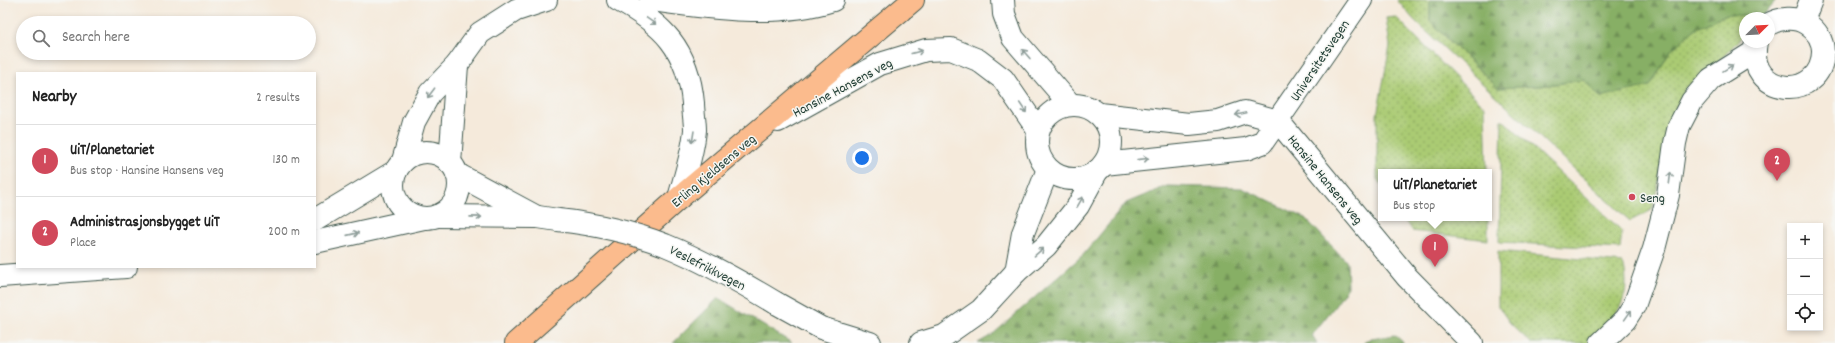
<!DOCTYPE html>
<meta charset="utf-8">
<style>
:root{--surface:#fff;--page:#f2f2f2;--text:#222;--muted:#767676;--line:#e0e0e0;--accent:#d1495b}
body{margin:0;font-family:Dekko,sans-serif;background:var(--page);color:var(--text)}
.controls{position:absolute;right:12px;bottom:12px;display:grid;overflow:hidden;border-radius:0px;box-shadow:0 2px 6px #0003}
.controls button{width:36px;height:36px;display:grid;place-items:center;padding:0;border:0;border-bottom:1px solid var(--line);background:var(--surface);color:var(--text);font:20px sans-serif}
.compass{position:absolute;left:1739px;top:12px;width:36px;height:36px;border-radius:50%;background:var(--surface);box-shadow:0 2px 6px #0003;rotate:66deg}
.you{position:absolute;left:862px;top:158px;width:14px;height:14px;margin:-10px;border:3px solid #fff;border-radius:50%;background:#1a73e8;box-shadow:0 0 0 6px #1a73e833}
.badge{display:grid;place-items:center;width:26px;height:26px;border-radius:50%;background:var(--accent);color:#fff;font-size:13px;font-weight:700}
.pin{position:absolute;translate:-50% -33px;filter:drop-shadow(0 1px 2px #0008)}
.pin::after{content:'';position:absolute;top:21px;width:14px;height:12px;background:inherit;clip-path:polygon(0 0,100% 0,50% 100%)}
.popup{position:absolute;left:1378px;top:169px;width:114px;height:52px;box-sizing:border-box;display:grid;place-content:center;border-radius:0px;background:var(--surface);filter:drop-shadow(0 1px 3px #0005);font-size:13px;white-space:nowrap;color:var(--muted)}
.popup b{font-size:15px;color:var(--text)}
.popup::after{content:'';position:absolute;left:50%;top:100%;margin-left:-8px;border:8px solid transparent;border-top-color:var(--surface)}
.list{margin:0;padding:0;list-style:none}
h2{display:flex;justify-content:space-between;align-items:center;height:52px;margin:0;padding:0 16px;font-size:17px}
h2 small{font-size:13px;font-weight:400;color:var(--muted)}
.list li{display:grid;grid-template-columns:26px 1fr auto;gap:12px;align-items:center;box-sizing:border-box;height:72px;padding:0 16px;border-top:1px solid var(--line)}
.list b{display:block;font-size:15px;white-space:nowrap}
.list p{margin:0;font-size:13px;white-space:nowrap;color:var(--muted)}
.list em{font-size:13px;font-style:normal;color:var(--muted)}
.icon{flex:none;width:22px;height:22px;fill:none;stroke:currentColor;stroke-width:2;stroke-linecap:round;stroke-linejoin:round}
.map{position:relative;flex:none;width:1835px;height:343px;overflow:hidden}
.search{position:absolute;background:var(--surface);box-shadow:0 2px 6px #0003;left:16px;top:16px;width:300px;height:44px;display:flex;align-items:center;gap:10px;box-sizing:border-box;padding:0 14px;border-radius:22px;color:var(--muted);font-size:15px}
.panel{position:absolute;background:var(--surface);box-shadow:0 2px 6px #0003;left:16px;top:72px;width:300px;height:196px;border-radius:0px}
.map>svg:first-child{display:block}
.grass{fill:url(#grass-dots);stroke:#648454}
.forest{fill:url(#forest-firs);stroke:#53764c}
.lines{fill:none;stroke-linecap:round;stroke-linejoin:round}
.minor-casing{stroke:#3f574d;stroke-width:24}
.highway-casing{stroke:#3f574d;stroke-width:24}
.minor{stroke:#fff;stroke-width:22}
.highway{stroke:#fbbb8d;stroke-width:22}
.minor-bridge-casing{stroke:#3f574d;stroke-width:24;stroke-linecap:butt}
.minor-bridge{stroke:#fff;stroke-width:22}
.oneway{stroke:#8f9e9a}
.poi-dot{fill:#d1495b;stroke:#f6f6f2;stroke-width:1.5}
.labels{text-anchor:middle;stroke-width:3;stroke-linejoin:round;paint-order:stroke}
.street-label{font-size:14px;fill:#1f3d34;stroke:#f6f6f2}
.poi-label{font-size:14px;fill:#1f3d34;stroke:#f6f6f2;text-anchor:start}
</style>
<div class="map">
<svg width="1835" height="343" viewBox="0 0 1835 343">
<defs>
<pattern id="grass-dots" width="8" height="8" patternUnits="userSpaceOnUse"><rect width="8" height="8" fill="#aacb73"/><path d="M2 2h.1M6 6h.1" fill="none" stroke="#8aa65f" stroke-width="1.8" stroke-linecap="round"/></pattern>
<pattern id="forest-firs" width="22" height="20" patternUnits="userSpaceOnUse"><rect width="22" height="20" fill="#87af65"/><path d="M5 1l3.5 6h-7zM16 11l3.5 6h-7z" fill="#6e9054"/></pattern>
</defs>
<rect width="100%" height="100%" fill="#f6f6f2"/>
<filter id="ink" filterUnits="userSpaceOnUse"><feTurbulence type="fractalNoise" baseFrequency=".025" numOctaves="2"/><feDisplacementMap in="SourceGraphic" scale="8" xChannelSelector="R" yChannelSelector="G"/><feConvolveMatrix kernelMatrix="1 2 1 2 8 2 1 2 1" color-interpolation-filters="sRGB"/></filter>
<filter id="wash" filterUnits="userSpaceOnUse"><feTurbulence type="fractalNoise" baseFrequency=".012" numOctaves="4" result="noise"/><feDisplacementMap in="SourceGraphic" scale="16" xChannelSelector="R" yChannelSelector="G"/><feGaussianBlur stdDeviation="0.9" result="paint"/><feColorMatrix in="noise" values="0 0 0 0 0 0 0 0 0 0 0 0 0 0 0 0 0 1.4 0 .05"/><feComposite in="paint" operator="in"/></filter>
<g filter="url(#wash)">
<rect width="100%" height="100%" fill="#f5eadb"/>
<!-- grass -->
<g class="grass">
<path d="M1397,0H1430V21L1498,88L1540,86L1584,80L1650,86L1671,50L1695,29L1727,14L1746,16L1752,18H1745V33L1724,56L1685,89L1667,127L1659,180L1652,210L1630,221L1414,20Z"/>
<path d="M1396,17L1485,107L1487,172H1381V185L1377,179V115L1390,46L1386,18Z"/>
<path d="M1502,119L1622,231L1620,249L1499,242Z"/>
<path d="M1403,218H1488V240L1412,231Z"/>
<path d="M1498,251L1623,263C1634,302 1613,319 1588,343H1531L1510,323L1498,306Z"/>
</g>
<!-- forest -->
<g class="forest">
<path d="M1430,0H1776L1761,18L1727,14L1695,29L1671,50L1650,86L1600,97L1584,80L1539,86L1498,88L1430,21Z"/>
<path d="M1167,186L1242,188L1305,218L1347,262L1348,287L1335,306L1312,335L1317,343H978L992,335L1084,254L1126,203Z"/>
<path d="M718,298L792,343H673Z"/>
<path d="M1395,335L1404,343H1364L1366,340Z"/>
</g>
</g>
<g filter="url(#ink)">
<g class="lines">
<!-- minor casing -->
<g class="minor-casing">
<g id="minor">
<path d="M618,0C663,24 688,49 693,103C693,111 695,121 695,130C693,153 685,176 679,198"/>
<path d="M651,0C709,8 776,18 833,0"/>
<path d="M1003,0L1004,14L1013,38L1070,104"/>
<path d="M1803,21L1811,0"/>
<path d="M1756,42C1745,97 1822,103 1823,52C1823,40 1816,30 1807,24C1795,16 1780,18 1769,24"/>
<circle cx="1074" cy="142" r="37"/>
<path d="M1099,114L1189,124L1218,121L1245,112L1278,121L1407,277L1472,343"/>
<path d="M778,121L880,64L926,50L951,49L978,60L1003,79L1038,130"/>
<circle cx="426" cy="185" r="33"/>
<path d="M403,161L414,122L430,93L457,65L480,33L516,10L546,0"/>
<path d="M450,163L457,65"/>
<path d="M1104,164L1246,149L1262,143L1361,0"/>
<path d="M457,174L535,216"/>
<path d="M437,216L538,217L558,220"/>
<path d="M315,220L396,171"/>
<path d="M315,242L424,218"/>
<path d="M1016,272L1023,233L1048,169"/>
<path d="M0,276L126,267"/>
<path d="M776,303L821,328L870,343"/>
<path d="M921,343L944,336L981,310L1016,272L1046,246L1078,206L1097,171"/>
<path d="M1601,343L1625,320L1634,306L1654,249L1668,195L1675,143L1679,126L1692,101L1711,79L1754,52"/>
</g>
</g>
<!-- highway casing -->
<g class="highway-casing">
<path id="highway" d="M516,343L679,198L913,0"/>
</g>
<!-- minor -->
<use href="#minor" class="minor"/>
<!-- highway -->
<use href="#highway" class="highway"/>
<!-- minor-bridge casing -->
<g class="minor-bridge-casing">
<path id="minor-bridge" d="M558,220C594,224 631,232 665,245C704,261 741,282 776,303"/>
</g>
<!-- minor-bridge -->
<use href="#minor-bridge" class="minor-bridge"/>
</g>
<!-- one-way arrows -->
<defs><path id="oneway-shaft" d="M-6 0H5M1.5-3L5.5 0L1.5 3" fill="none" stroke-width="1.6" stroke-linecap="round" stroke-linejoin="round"/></defs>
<g class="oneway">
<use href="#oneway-shaft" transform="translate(651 21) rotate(35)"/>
<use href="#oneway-shaft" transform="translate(917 52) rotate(-15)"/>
<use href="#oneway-shaft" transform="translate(1026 54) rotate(-131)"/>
<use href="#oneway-shaft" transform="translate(1728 68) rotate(-32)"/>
<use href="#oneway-shaft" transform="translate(431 93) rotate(127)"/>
<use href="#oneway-shaft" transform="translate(1023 108) rotate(56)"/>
<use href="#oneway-shaft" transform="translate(1241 114) rotate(168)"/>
<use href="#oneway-shaft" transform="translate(693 137) rotate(99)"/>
<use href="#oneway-shaft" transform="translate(1143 159) rotate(-6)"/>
<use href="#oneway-shaft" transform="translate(1670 178) rotate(-83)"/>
<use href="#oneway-shaft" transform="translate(1080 202) rotate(-60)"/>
<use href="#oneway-shaft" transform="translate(476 217) rotate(1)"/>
<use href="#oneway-shaft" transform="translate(353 234) rotate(-13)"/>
<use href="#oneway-shaft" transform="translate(1039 252) rotate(-41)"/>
<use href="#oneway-shaft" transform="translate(1628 315) rotate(-55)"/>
</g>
</g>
<!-- markers -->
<circle class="poi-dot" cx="1632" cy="197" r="4"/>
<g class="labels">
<!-- street labels -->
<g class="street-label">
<text transform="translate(1319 60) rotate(-56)" y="5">Universitetsvegen</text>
<text transform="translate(842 87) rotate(-28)" y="5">Hansine Hansens veg</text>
<text transform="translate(713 170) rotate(-40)" y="5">Erling Kjeldsens veg</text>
<text transform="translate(1326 179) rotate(51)" y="5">Hansine Hansens veg</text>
<text transform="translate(708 267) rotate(27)" y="5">Veslefrikkvegen</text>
</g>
<!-- poi labels -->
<g class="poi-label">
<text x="1640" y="202">Seng</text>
</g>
</g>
</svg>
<div class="controls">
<button>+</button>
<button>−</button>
<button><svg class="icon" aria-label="locate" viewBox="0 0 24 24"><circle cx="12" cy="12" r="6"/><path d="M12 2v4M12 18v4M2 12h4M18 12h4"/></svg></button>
</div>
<svg class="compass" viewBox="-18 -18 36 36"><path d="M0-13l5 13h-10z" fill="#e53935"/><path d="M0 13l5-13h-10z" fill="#767676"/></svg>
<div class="you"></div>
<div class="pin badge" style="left:1435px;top:267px">1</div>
<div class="popup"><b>UiT/Planetariet</b>Bus stop</div>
<div class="pin badge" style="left:1777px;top:181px">2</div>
<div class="search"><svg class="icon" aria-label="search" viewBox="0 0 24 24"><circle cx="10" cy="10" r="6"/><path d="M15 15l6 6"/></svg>Search here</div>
<section class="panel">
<h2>Nearby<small>2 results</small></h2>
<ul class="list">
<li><span class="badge">1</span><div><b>UiT/Planetariet</b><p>Bus stop · Hansine Hansens veg</p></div><em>130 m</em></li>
<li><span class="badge">2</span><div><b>Administrasjonsbygget UiT</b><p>Place</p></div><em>200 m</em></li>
</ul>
</section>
</div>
